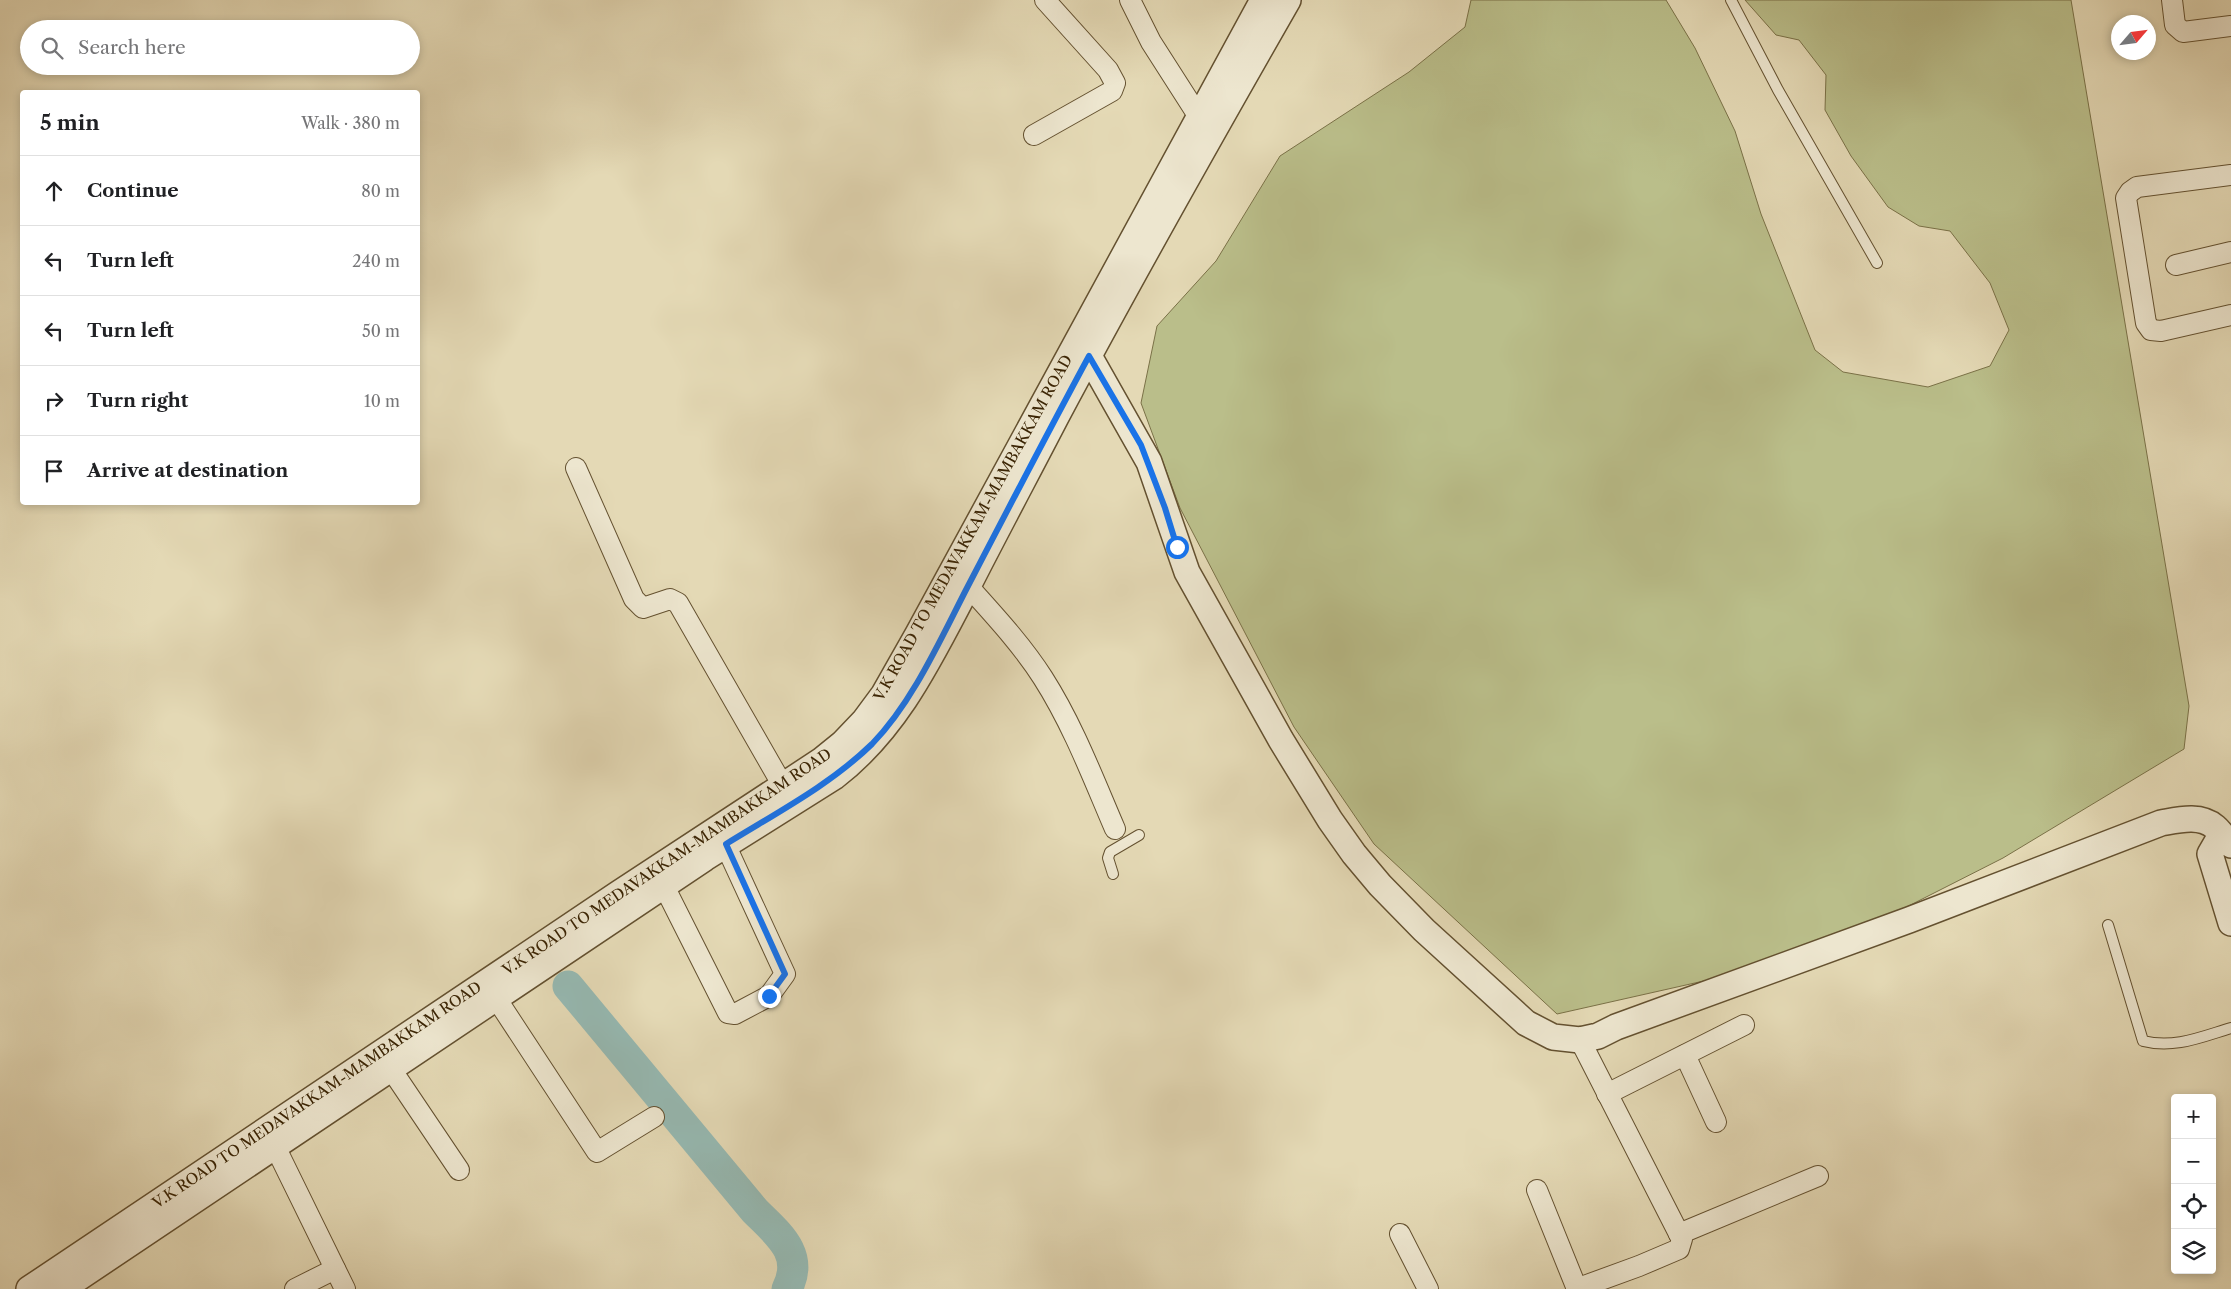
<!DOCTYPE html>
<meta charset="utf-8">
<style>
:root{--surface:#fff;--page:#f2f2f2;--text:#202124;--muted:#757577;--line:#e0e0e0}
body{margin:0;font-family:"Libre Caslon Text",serif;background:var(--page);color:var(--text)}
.controls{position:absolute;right:15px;bottom:15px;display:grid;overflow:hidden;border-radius:5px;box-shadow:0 2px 8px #0003}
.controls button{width:45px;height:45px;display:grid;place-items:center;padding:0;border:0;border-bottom:1px solid var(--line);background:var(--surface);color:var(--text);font:25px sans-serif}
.compass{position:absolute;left:2111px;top:15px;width:45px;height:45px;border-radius:50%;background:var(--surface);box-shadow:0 2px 8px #0003;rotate:62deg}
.stop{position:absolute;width:15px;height:15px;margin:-11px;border:4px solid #1a73e8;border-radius:50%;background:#fff}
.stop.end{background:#1a73e8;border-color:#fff;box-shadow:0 1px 5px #0008}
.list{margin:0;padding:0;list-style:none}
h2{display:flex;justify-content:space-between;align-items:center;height:65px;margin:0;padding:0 20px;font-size:21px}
h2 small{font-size:16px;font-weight:400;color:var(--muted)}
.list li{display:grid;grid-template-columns:32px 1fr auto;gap:15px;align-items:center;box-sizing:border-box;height:70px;padding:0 20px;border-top:1px solid var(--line)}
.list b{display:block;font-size:19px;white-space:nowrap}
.list em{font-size:16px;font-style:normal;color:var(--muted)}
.icon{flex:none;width:28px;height:28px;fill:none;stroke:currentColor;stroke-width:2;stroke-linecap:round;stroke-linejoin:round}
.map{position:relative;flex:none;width:2231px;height:1289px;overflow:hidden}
.search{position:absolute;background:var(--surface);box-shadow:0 2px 8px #0003;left:20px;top:20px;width:400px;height:55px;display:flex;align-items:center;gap:12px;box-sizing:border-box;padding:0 18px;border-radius:28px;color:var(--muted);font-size:19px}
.panel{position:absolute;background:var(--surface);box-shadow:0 2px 8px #0003;left:20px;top:90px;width:400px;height:415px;border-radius:5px}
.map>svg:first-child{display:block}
.green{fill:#babe8a;stroke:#7a7147}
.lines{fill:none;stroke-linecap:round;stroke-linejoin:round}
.river{stroke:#96b9b2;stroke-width:31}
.service-casing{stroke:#645130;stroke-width:12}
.minor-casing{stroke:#645130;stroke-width:22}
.tertiary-casing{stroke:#645130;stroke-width:28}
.service{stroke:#ede6cf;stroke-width:10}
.minor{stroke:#ede6cf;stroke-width:20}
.tertiary{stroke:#ede6cf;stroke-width:25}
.route{stroke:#1a73e8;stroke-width:6}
.labels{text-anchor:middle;stroke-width:4;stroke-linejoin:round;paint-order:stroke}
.street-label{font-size:15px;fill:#3a2404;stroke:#ede6cf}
</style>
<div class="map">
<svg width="2231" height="1289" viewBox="0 0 2231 1289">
<rect width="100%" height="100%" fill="#e4d9b5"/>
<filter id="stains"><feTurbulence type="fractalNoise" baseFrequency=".004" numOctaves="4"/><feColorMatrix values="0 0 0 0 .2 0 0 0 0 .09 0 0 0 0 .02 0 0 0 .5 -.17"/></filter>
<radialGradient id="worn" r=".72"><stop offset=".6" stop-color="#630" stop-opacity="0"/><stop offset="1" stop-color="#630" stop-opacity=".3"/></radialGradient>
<!-- green -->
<path class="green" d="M1471,0H1666L1695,48L1735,131L1761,214L1815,350L1843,372L1928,387L1990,366L2009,330L1990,283L1950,231L1919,226L1888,207L1851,156L1825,110L1826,75L1799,40L1776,35L1745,0H2071L2189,706L2184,749L2003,858L1806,958L1557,1014L1374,844L1294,727L1180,508L1141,403L1157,326L1216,261L1280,156L1409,72L1465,27Z"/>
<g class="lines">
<!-- river -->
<path class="river" d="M568,986L755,1211C778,1234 805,1254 787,1289"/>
<!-- service casing -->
<g class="service-casing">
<g id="service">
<path d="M1731,0L1778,90L1877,263"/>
<path d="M1113,874L1108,858L1110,852L1139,835"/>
<path d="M2108,925L2143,1041C2174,1049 2201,1037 2231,1028"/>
</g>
</g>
<!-- minor casing -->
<g class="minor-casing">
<g id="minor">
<path d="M1130,0L1151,42L1199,117"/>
<path d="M2172,0L2175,25L2183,32L2231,26"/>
<path d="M1034,135L1112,91L1115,83L1108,70L1045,0"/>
<path d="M2231,175L2137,187L2130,192L2126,198L2146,323L2151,330L2161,331L2231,315"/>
<path d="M2176,265L2231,252"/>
<path d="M576,468L634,599L643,608L670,599L678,603L783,786"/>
<path d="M968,586C994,615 1022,645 1043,678C1073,725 1093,778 1115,829"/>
<path d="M664,886L728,1013L735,1014L769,996L785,974L719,831"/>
<path d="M496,998L597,1152L654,1117"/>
<path d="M1580,1040L1679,1234"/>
<path d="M1685,1055L1716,1122"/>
<path d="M391,1069L459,1170"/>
<path d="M1607,1094L1744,1025"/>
<path d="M269,1134L345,1289"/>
<path d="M1537,1190L1577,1289"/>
<path d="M1400,1234L1428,1289"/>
<path d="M295,1289L335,1269"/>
<path d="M1576,1289L1639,1266L1679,1249L1682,1239L1679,1234L1818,1176"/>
</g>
</g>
<!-- tertiary casing -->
<g class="tertiary-casing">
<g id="tertiary">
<path d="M1078,348L1089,356L1149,462L1187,572L1281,740L1330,820L1354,854L1380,885L1424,930L1526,1023L1553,1037L1580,1040L1598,1036L1616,1027L1909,920L2161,823C2178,820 2200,814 2215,827C2221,832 2225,839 2231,845"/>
<path d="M2221,835L2210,854L2231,923"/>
<path d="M29,1289L618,894L822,760L843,743L864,721L884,694L918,634L1263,0"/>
<path d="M62,1289L705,858L834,777C898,728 931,656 968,586C997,529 1027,473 1056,417C1131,276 1209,138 1288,0"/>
</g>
</g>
<!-- service -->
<use href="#service" class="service"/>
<!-- minor -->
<use href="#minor" class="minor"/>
<!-- tertiary -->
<use href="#tertiary" class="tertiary"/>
</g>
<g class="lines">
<!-- route -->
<path class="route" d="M769,996L785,974L726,844C776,813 830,785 872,744C913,702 941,638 968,586C1008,509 1048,432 1089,356L1141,445L1165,508L1177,547"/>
</g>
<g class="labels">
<!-- street labels -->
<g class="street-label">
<text transform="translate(973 528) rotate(-61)" y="5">V.K ROAD TO MEDAVAKKAM-MAMBAKKAM ROAD</text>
<text transform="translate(667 862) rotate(-34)" y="5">V.K ROAD TO MEDAVAKKAM-MAMBAKKAM ROAD</text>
<text transform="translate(317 1095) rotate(-34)" y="5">V.K ROAD TO MEDAVAKKAM-MAMBAKKAM ROAD</text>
</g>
</g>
<rect width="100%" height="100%" filter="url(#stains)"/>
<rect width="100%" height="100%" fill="url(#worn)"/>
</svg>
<div class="controls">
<button>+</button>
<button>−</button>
<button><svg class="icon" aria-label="locate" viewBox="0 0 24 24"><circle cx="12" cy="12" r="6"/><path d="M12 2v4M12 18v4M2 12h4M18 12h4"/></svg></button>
<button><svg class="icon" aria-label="layers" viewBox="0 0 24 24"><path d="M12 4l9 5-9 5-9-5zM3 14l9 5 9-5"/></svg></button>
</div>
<svg class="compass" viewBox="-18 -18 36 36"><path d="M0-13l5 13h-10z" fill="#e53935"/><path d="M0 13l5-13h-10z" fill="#757577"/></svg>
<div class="stop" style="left:1177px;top:547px"></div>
<div class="stop end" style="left:769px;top:996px"></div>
<div class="search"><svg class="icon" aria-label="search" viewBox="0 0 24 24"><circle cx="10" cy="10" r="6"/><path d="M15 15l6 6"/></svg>Search here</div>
<section class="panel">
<h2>5 min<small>Walk · 380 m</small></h2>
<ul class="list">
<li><svg class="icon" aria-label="ahead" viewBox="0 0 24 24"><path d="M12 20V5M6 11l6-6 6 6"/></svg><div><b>Continue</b></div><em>80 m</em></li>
<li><svg class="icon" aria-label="left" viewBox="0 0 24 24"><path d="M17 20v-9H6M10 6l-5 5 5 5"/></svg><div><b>Turn left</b></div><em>240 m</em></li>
<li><svg class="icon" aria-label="left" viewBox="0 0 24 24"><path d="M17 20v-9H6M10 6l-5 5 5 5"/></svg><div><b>Turn left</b></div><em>50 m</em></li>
<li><svg class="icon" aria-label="right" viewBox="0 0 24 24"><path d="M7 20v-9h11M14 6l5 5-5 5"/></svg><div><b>Turn right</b></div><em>10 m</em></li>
<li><svg class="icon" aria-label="arrive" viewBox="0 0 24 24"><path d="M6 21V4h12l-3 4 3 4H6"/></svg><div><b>Arrive at destination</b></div></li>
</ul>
</section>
</div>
